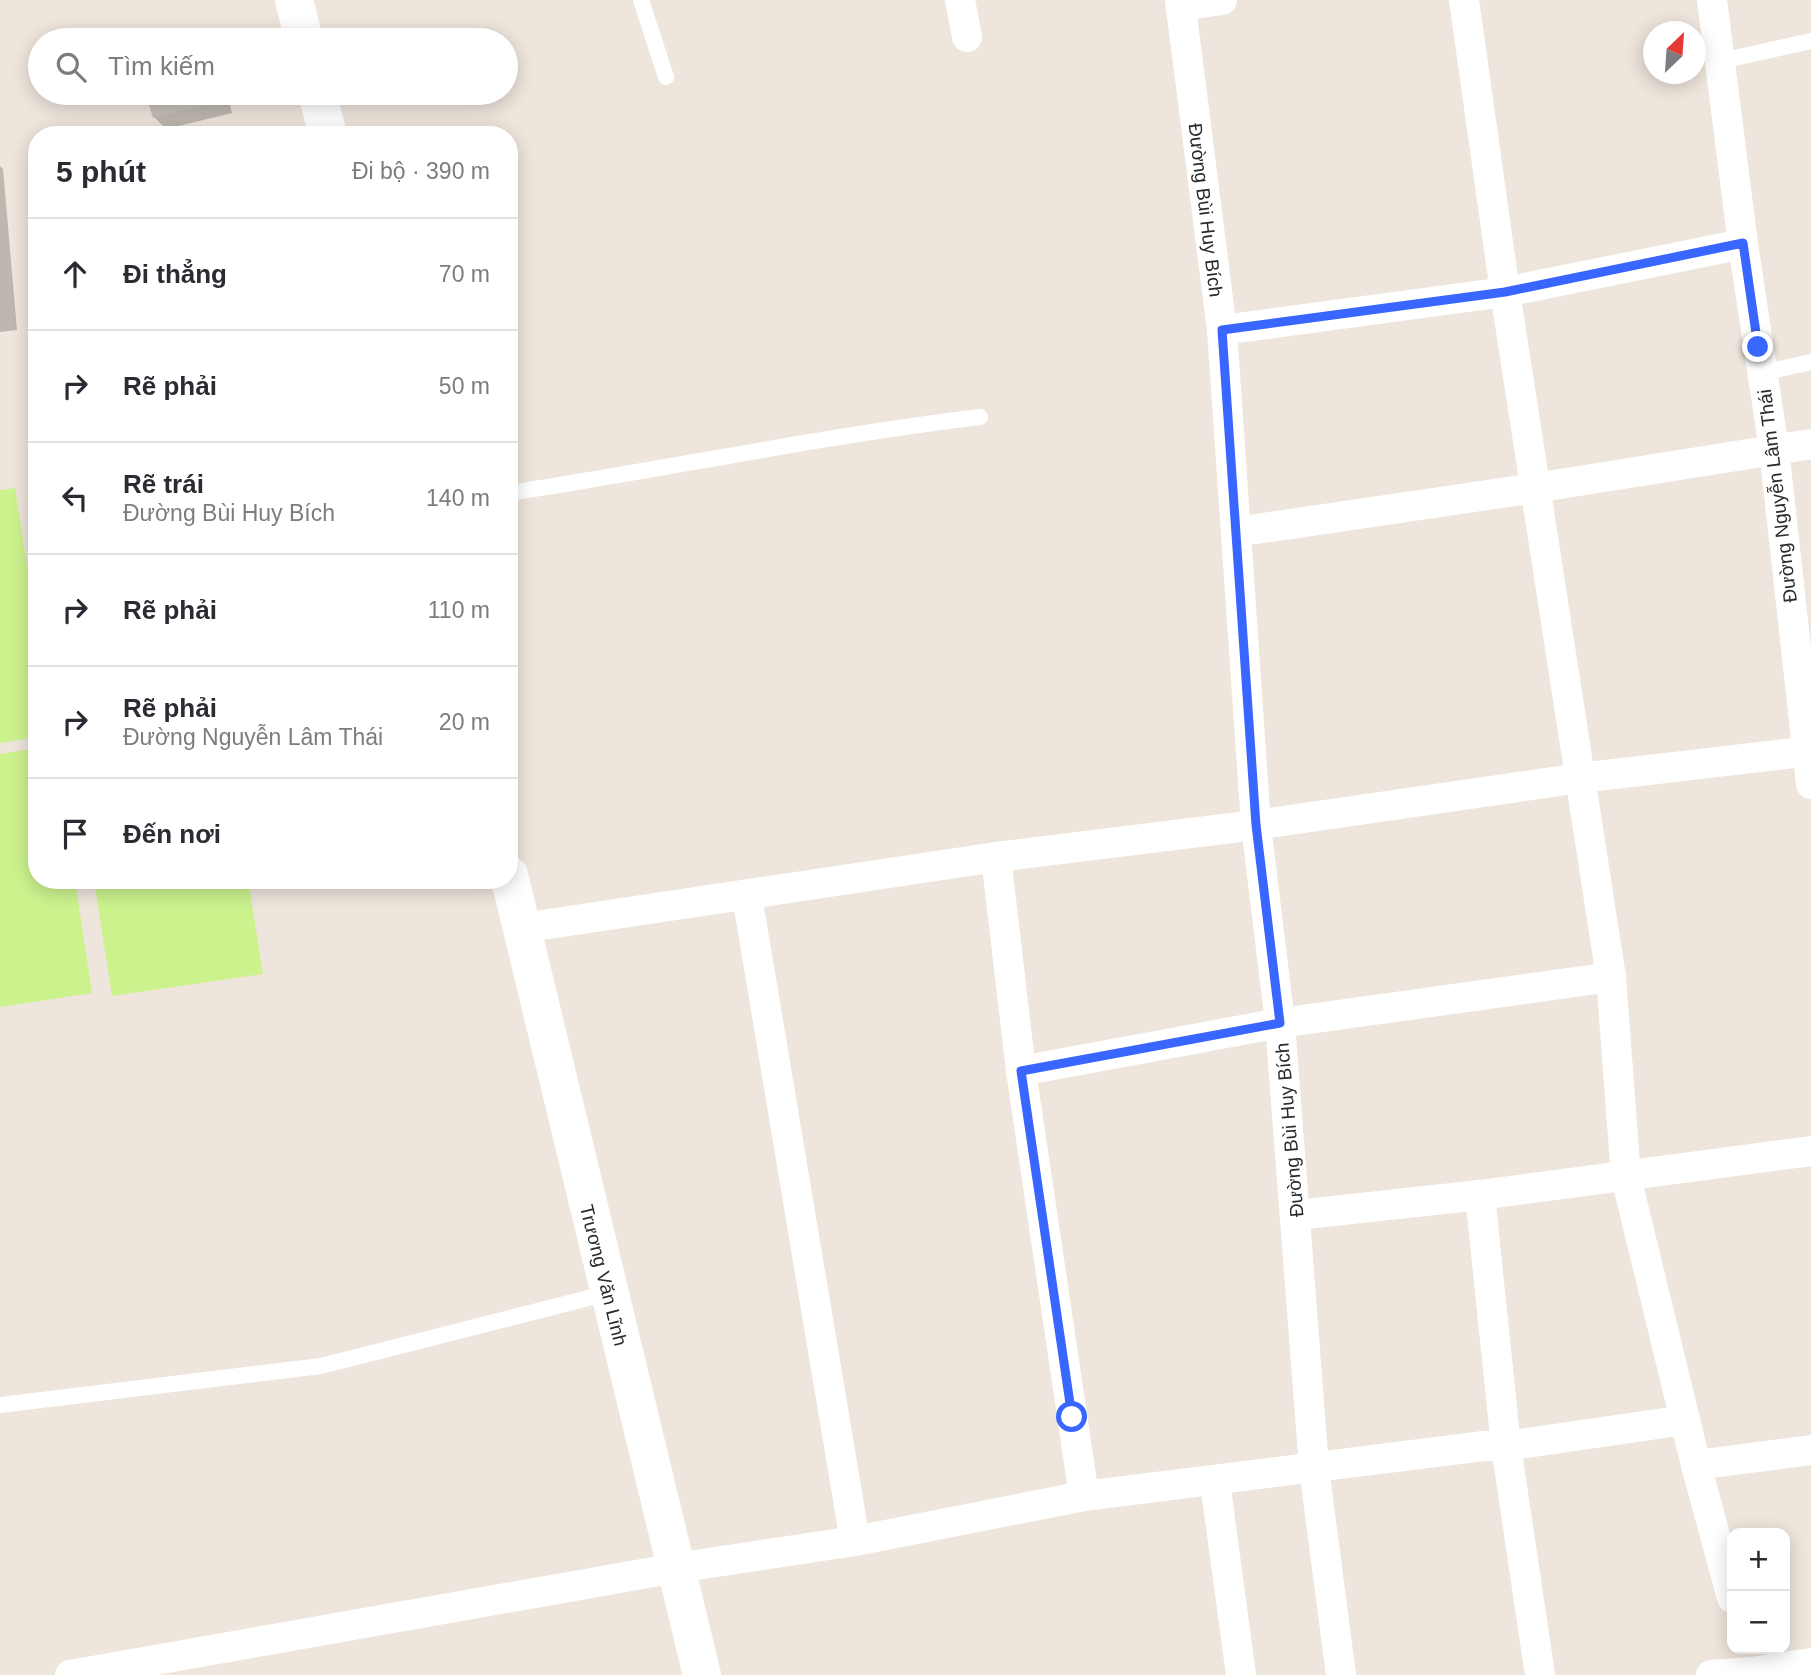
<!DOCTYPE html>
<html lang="vi">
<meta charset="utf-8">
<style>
:root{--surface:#fff;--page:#f2f2f3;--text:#2b2b33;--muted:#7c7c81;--line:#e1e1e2}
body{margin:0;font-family:Helvetica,sans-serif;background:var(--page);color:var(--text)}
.controls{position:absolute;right:21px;bottom:21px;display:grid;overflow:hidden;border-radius:14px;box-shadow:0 4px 18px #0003}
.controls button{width:63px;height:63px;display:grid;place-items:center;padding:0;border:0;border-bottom:2px solid var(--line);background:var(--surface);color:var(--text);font:35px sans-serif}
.compass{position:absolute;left:1643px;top:21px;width:63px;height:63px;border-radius:50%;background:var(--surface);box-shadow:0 4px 18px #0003;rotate:25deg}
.stop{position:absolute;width:21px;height:21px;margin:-16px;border:5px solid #3866ff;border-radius:50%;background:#fff}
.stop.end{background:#3866ff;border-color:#fff;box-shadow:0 2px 7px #0008}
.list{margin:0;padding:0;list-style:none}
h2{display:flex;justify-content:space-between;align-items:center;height:91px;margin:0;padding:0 28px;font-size:30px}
h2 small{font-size:23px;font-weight:400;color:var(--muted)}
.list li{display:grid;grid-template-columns:46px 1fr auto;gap:21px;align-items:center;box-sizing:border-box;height:112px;padding:0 28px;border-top:2px solid var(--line)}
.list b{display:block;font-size:26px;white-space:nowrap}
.list p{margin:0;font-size:23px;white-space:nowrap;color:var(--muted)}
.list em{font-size:23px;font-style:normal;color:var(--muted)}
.icon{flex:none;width:38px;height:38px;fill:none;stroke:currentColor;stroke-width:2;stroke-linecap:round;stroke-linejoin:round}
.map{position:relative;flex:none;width:1811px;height:1675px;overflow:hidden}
.search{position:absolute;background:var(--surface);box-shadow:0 4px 18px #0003;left:28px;top:28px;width:490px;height:77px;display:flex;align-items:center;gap:18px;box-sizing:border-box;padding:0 24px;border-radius:38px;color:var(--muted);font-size:26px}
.panel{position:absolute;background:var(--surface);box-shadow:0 4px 18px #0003;left:28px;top:126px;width:490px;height:763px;border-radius:28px}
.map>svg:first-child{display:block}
.pitch{fill:#ccf28e}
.shadow{fill:#0003}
.building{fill:#c6c0b7}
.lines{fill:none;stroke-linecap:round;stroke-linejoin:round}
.service{stroke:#fff;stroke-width:16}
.minor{stroke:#fff;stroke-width:30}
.tertiary{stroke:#fff;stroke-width:38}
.route{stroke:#3866ff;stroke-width:9}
.labels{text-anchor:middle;stroke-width:5;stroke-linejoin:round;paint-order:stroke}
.street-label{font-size:19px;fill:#2b2b2b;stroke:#fff}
</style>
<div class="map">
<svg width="1811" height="1675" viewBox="0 0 1811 1675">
<rect width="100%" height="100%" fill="#eee5dc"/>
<!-- pitch -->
<g class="pitch">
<path d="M15,488L37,630V737L0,743V490Z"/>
<path d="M37,748V880H75L92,993L0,1007V754Z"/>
<path d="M94,880H248L263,974L112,996Z"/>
</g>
<!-- shadow -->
<g class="shadow">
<path d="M161,93H227L232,113L166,129L154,117Z"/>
<path d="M0,166L3,169L17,330L0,332Z"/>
</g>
<!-- building -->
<path class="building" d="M159,93H219L221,101L153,118L147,98Z"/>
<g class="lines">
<!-- service -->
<g class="service">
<path d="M641,0L666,77"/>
<path d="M1721,61L1811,41"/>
<path d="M1762,373L1811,362"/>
<path d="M509,493C667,469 822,436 980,417"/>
<path d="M0,1405L321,1366L608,1293"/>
</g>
<!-- minor -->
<g class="minor">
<path d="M960,0L967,37"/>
<path d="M1180,0L1222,330L1256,825L1280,1023L1314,1468L1341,1675"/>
<path d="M1464,0L1505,292L1611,977L1626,1177L1696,1465L1732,1598"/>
<path d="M1712,0L1743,244L1774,449L1811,784"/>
<path d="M1181,6L1222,0"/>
<path d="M1222,330L1505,292L1743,244"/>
<path d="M1236,532L1535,488L1811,444"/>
<path d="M996,857L1021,1071L1084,1496"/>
<path d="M747,896L855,1541"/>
<path d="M522,928L996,857L1256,825L1580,778L1811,751"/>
<path d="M1021,1071L1280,1023L1611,977"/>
<path d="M1480,1195L1506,1446L1540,1675"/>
<path d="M1297,1215L1480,1195L1811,1151"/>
<path d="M1696,1465L1811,1450"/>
<path d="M1215,1482L1241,1675"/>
<path d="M70,1675L676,1568L855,1541L1084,1496L1484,1446H1506L1685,1420"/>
<path d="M1711,1675L1752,1672L1811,1663"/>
</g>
<!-- tertiary -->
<g class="tertiary">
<path d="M294,0L304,40"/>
<path d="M317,93L328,135"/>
<path d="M509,875L702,1675"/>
</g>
</g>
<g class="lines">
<!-- route -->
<path class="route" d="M1072,1417L1021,1071L1280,1023L1256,825L1222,330L1505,292L1743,243L1758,347"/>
</g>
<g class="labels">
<!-- street labels -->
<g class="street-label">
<text transform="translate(1206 210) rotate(83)" y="7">Đường Bùi Huy Bích</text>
<text transform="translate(1777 496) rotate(-97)" y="7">Đường Nguyễn Lâm Thái</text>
<text transform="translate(1289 1130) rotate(-95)" y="7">Đường Bùi Huy Bích</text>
<text transform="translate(604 1275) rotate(76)" y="7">Trương Văn Lĩnh</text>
</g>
</g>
</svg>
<div class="controls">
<button>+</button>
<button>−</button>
</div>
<svg class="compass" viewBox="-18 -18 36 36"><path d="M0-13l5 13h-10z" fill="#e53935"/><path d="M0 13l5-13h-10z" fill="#7c7c81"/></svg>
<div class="stop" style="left:1072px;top:1417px"></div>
<div class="stop end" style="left:1758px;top:347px"></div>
<div class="search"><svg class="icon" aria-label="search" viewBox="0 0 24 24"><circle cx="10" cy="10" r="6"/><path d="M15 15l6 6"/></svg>Tìm kiếm</div>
<section class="panel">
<h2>5 phút<small>Đi bộ · 390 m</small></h2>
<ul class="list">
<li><svg class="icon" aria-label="ahead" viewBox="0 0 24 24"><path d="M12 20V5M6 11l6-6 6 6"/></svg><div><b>Đi thẳng</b></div><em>70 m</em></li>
<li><svg class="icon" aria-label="right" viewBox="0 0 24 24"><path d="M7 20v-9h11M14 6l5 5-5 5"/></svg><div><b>Rẽ phải</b></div><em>50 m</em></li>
<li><svg class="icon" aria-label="left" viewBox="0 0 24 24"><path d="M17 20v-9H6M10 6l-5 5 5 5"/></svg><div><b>Rẽ trái</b><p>Đường Bùi Huy Bích</p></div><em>140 m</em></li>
<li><svg class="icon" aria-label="right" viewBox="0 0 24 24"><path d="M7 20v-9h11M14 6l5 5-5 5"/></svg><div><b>Rẽ phải</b></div><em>110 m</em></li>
<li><svg class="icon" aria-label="right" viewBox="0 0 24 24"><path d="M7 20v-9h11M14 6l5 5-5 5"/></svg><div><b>Rẽ phải</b><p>Đường Nguyễn Lâm Thái</p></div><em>20 m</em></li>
<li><svg class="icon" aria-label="arrive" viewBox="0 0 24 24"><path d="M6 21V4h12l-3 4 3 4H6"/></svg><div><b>Đến nơi</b></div></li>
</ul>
</section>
</div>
